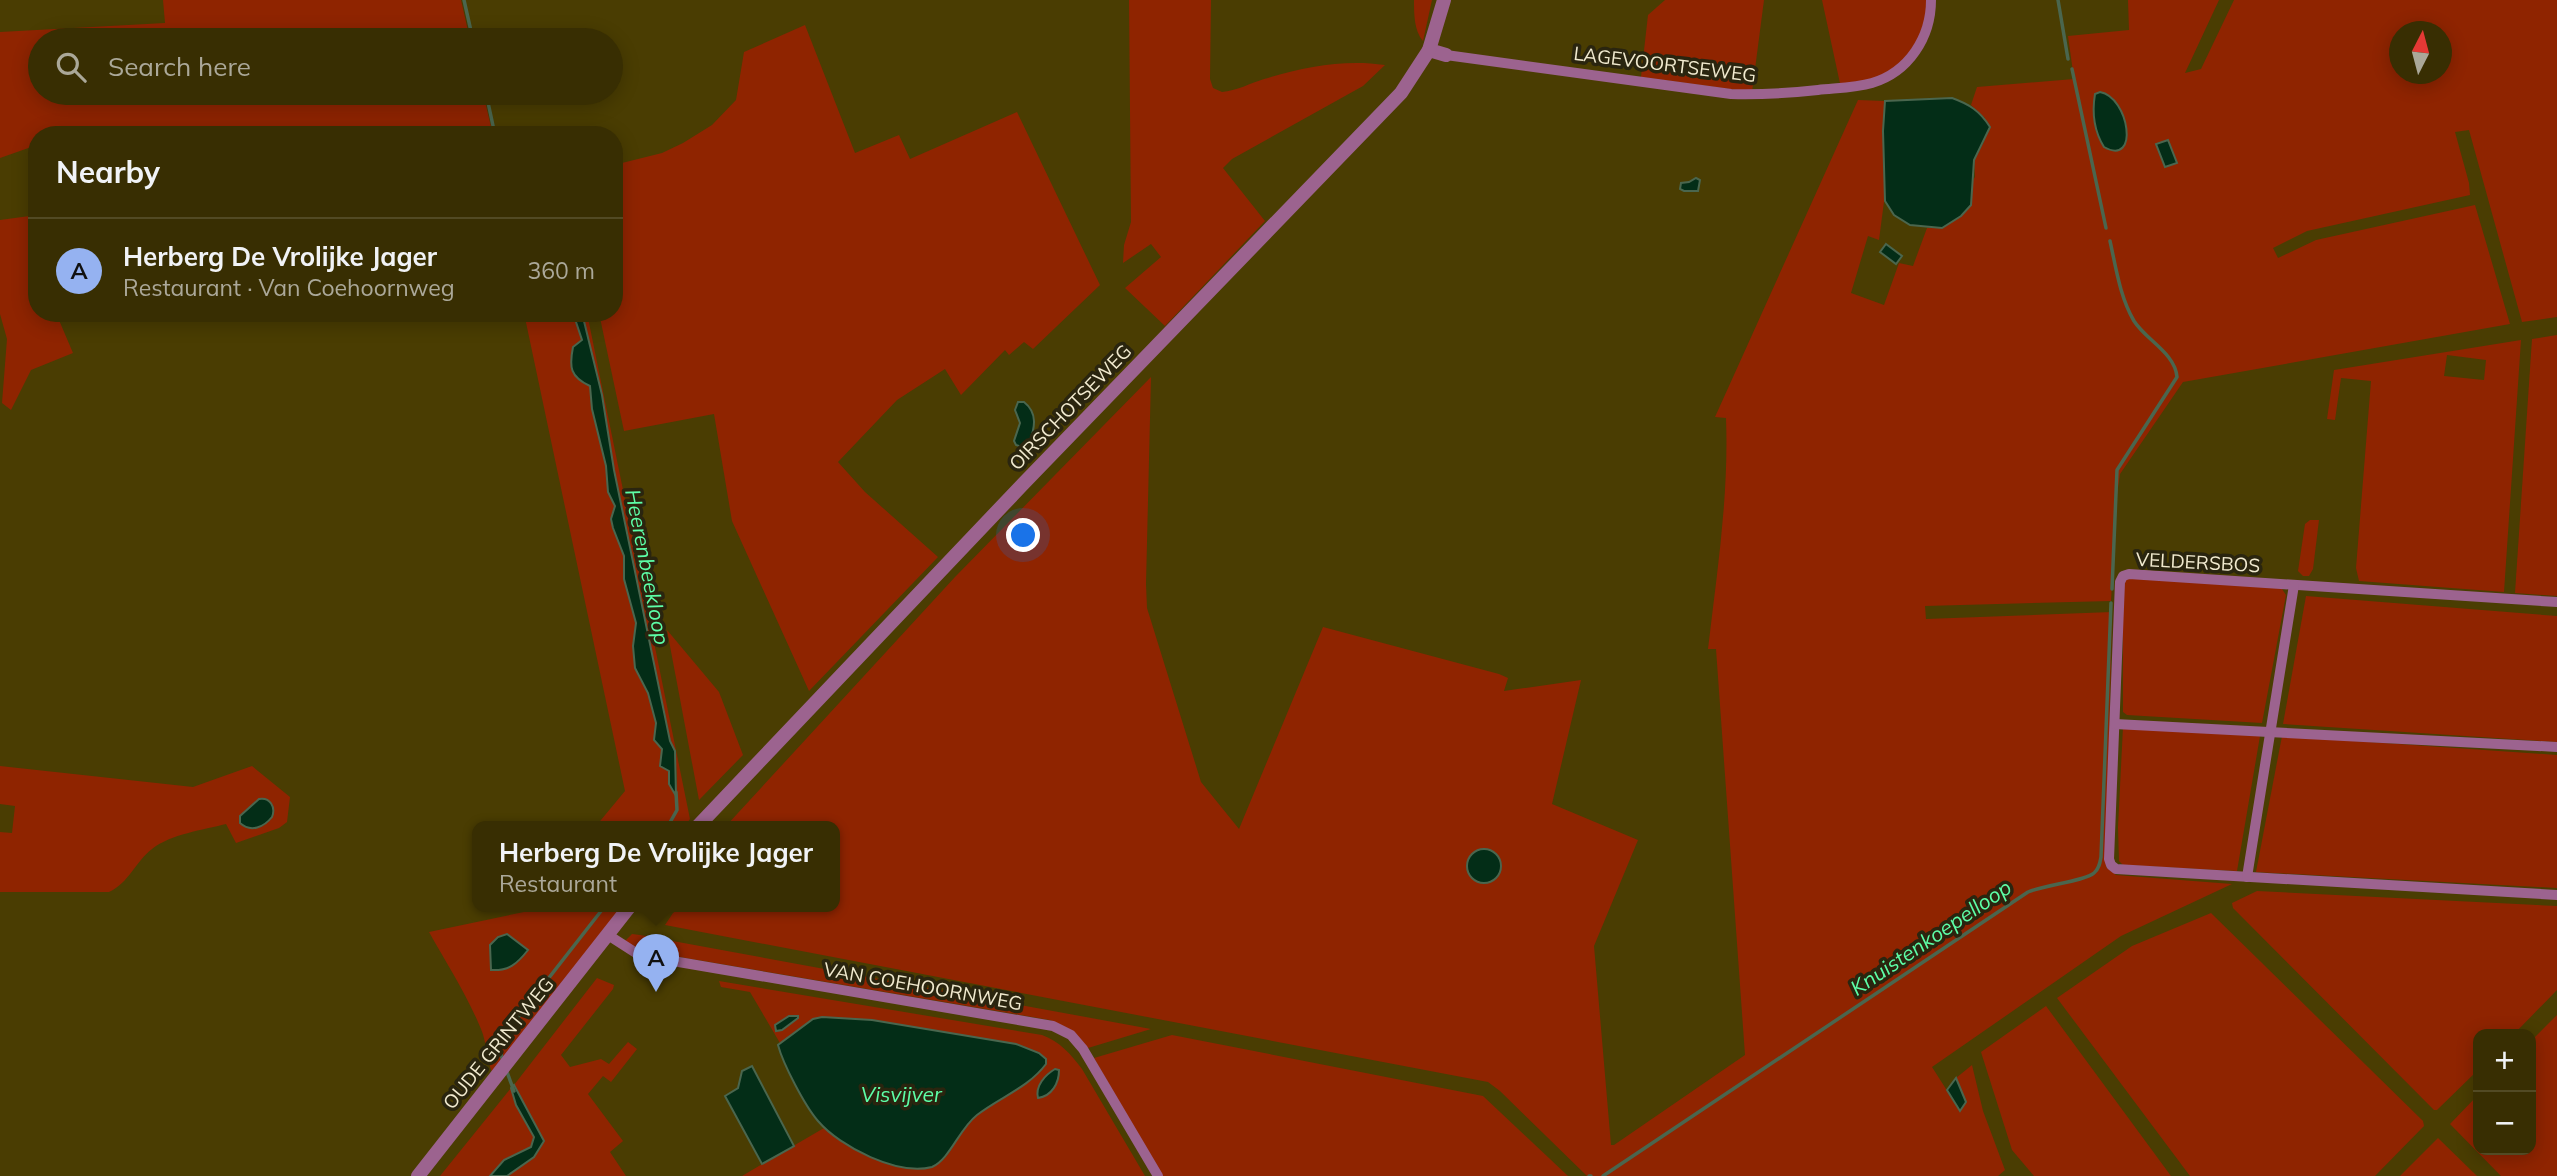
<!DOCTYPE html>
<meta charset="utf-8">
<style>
:root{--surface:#382e02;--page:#3f360c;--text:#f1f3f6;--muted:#aba899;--line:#524a24;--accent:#95b2f1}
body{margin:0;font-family:Mulish,sans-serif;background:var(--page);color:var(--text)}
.controls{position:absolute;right:21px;bottom:21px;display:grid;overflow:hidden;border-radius:14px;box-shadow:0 4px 18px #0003}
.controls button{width:63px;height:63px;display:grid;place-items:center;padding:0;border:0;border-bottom:2px solid var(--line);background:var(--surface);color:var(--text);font:35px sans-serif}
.compass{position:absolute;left:2389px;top:21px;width:63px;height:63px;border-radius:50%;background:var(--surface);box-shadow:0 4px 18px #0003;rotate:6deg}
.you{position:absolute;left:1024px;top:536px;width:24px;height:24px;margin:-18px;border:5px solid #fff;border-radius:50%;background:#1a73e8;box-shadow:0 0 0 10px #1a73e833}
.badge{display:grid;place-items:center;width:46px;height:46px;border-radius:50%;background:var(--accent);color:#111;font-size:23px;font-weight:700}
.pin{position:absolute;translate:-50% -58px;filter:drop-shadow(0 2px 4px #0008)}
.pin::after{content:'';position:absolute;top:37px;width:24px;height:21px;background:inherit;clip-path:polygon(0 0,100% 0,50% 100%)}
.popup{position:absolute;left:472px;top:821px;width:368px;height:91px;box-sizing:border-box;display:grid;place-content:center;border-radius:14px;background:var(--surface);filter:drop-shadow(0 2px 5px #0005);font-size:23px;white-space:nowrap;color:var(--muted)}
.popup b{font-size:26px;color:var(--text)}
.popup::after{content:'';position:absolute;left:50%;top:100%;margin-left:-14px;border:14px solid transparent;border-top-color:var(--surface)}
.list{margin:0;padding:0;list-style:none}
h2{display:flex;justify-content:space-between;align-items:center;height:91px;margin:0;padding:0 28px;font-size:30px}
h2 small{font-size:23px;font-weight:400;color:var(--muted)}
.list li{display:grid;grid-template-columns:46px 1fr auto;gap:21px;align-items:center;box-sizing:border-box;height:105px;padding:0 28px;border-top:2px solid var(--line)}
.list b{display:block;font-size:26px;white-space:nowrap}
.list p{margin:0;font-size:23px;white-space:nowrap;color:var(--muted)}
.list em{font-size:23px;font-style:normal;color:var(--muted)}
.icon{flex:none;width:38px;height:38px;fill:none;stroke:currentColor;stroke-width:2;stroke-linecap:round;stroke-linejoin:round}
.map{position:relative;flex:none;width:2557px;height:1176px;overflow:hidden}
.search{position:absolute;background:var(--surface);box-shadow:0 4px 18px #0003;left:28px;top:28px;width:595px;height:77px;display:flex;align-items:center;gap:18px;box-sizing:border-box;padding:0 24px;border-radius:38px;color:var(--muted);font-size:26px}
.panel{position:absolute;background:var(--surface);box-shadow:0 4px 18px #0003;left:28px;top:126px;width:595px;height:196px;border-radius:28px}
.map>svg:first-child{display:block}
.green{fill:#8f2400;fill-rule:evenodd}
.water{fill:#032d17;stroke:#4a664e;stroke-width:2}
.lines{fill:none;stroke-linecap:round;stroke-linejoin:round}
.stream{stroke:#4a664e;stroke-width:3.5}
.minor{stroke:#9c638f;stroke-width:10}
.tertiary{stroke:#9c638f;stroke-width:14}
.labels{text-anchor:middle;stroke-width:7;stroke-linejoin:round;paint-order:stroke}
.street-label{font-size:19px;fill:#f1eacf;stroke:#2a250f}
.water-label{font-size:21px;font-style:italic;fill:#5dfea7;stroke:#2a250f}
</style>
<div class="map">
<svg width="2557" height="1176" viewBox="0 0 2557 1176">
<rect width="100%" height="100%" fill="#4a3d02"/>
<!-- green -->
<g class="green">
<path d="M163,0H461L470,40H40V93H483L493,135H37V145L0,158V32L165,23Z"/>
<path d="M1129,0H1211L1210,79L1213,88L1222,92C1236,91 1251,83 1264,79C1304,67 1344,59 1385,65L1363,86L1232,159L1223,168L1265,221L1165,326L1125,288L1161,257L1151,244L1123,263L1124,245L1131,222Z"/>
<path d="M1414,0H1432L1423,41C1414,31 1414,14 1414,0Z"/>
<path d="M1665,0H1764L1752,92L1641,77L1648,15Z"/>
<path d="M1822,0H1930C1930,29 1906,65 1879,77C1868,83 1853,85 1841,88Z"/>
<path d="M2128,0H2219L2185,73L2201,69L2234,0H2557V317L2522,322L2469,130L2455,132L2469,183L2470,195L2307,231L2273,248L2278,258L2316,240L2475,205L2510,324L2183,382L2120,474L2117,495L2111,601L1925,606L1926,619L2112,612L2106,867L2116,875L2232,884L2121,936L1932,1067L1960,1111L1966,1102L1956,1078L1972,1065L1983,1111L2005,1170L1998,1176H1587L1500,1091L1488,1082L665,925L673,913L683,906H834V826H726L955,577L1151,377L1146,584L1147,608L1201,782L1239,829L1323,627L1499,674L1508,678L1504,691L1581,680L1552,804L1638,840L1594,946L1611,1145H1614L1745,1055L1716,649H1708C1717,572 1729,496 1726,418L1715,417L1858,100L1885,101L1883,131L1885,194L1879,240L1868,236L1851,293L1884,305L1899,263L1913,266L1927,228H1942L1975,177L1974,160L1984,142L1985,118L1971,105L1977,87L2074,79L2068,36L2129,30ZM2400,32H2442V74H2400ZM2094,100H2114C2122,115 2133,132 2123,147L2109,150C2093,140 2094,117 2094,100Z"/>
<path d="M805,25L855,153L899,135L910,159L1017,112L1100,285L1033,349L1024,342L1009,355L1005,350L961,395L945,369L897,400L838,462L865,492L938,557L809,691L732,521L714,414L624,431L599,313H614V165L662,153L683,143L712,125L736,100L744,52Z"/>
<path d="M37,215V313H56L73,353L31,370L11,410L2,403L7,339L0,314V220Z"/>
<path d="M524,313H573L582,340L573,347C569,367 570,378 590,385L592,409L606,466L608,492L615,506L611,519L613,528L624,556V579L636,623L633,646L635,667L648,693L656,723L654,740L662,749L676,794C678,777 677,758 670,741L614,470L602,395L582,313H587L690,819L685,826H596L625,791Z"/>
<path d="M2557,335V596L2515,593L2532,339Z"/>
<path d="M2521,340L2504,592L2359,581L2356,568L2371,381L2341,378L2335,420L2327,419L2334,370ZM2447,355L2486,360L2484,380L2444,376Z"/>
<path d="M2310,520H2319L2313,569L2309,576H2303L2298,571L2305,524Z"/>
<path d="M2127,578L2280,586L2286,595L2262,723L2127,715L2123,712V588L2125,580Z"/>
<path d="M2306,596L2557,616V742L2283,724Z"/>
<path d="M667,630L719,692L743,755L699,800Z"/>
<path d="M2123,727L2260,736L2237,871L2123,865L2119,861L2118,827Z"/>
<path d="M2282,736L2557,755V888L2256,872Z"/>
<path d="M0,766L193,787L252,766L290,797L287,822L279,828L236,843L226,824C203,830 171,834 152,849C135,862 129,883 109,892H0V832L12,833L15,806L0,804ZM261,798H264L272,817L263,826L247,828L242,814Z"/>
<path d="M2257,891L2557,906V990L2514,1034H2478V1070L2437,1110H2434L2233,908L2232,903Z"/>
<path d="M529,906H622L492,1072C486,1058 487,1043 481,1029C467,995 447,964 429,932L524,912Z"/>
<path d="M2211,913L2423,1121L2424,1126L2375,1176H2190L2057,998L2132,946Z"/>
<path d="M632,934L640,935L1151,1029L1088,1048L1071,1030L1050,1020L633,949L625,941Z"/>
<path d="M597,978L614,985L613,989L561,1055L570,1067L601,1059L609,1064L628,1042L637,1049L611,1082L603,1076L588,1094L623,1141L610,1152L626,1176H507L544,1141L514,1085Z"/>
<path d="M719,981L1042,1035C1060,1042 1070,1053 1082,1069L1145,1176H742L824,1128C834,1136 846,1142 857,1148C880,1163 916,1176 942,1161C954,1150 959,1131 974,1118C991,1102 1014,1093 1033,1078L1039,1053L1016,1044L910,1026L813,1019L780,1043L750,992L721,987Z"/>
<path d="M2046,1006L2171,1176H2034L2012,1150L1981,1052Z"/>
<path d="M2557,1015V1176H2501L2450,1124L2478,1095V1150H2531V1041Z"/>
<path d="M1172,1035L1483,1096L1568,1176H1161L1094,1058Z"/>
<path d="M511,1088L516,1105L534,1137L531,1147L504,1160L490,1176H440Z"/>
<path d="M2438,1138L2477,1176H2400Z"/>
</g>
<!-- water -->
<g class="water">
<path d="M2100,92C2129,97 2140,167 2104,147C2094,131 2092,112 2095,94Z"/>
<path d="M1952,98C1969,104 1980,111 1990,127L1974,160L1971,205L1961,216L1942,228L1910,225L1894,215L1885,201L1883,131L1885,101Z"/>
<path d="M2168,140L2177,163L2165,167L2156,144Z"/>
<path d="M1696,178L1700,180L1698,191H1684L1680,189L1681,183L1689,182Z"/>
<path d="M1886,244L1902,256L1896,264L1880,252Z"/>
<path d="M573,313H582L602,395L614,470L670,741L675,751L676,796L669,784V771L660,766L662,749L654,740L656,723L648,693L635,668L633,646L636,623L624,579V556L613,528L611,519L615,506L608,492L606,466L592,409L590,386C570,377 569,367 573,347L582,340Z"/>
<path d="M1018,402H1024C1038,413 1035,428 1029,443L1022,447L1016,445L1014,441L1020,423L1015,410Z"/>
<path d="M259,799C270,797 276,807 272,817C264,827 251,833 240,823V816Z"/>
<circle cx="1484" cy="866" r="17"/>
<path d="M507,934L528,950C517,964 509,971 491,970L490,945L498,937Z"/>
<path d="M789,1016H798V1018L782,1030L776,1031L775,1025Z"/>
<path d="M822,1017L872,1020L1016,1044L1039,1053L1046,1059V1064C1028,1088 1000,1097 977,1115C959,1129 950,1159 932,1167C898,1176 840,1147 818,1121C805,1106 783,1064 778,1045L813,1019Z"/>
<path d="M752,1066L794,1146L762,1164L725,1096L738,1088L742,1071Z"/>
<path d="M1055,1069L1059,1070C1059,1083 1052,1096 1038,1098C1035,1086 1045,1075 1055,1069Z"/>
<path d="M1956,1078L1966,1102L1960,1111L1947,1090Z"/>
<path d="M514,1085L544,1141L534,1157L507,1176H490L504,1160L531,1147L534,1137L516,1105L511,1088Z"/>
</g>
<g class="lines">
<!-- stream -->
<g class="stream">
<path d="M464,0L473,40"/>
<path d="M2058,0L2068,59"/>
<path d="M2072,69L2106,228"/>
<path d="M486,93L495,135"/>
<path d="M2110,241C2116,268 2120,297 2134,321C2146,340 2175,353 2177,377L2117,470L2112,589"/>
<path d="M668,826L677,810L676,792"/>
<path d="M503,1062L499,1045L505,1034L605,906"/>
<path d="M507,1072L514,1091"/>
<path d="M1589,1176H1591"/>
<path d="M1603,1176L2028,892C2044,885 2085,881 2094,873C2099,869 2100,863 2101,857L2111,603"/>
</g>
<!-- minor -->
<g class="minor">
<path d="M1446,55L1731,94C1761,95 1789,93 1818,90C1836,88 1855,88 1872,83C1909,72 1931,37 1931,0"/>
<path d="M2557,602L2129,574L2123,576L2120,582L2109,859L2111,865L2116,869L2557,895"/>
<path d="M2115,724L2557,747"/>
<path d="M2247,877L2294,585"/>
<path d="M608,935L636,953L667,960L1053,1026L1071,1035L1083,1049L1158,1176"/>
</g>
<!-- tertiary -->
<g class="tertiary">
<path d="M1429,50L1446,55"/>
<path d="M698,826L1023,484L1401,93L1429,50L1444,0"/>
<path d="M418,1176L630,906"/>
</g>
</g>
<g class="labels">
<!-- street labels -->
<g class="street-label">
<text transform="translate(1665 64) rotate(7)" y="7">LAGEVOORTSEWEG</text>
<text transform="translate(1070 407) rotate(-46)" y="7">OIRSCHOTSEWEG</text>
<text transform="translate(2198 562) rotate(3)" y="7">VELDERSBOS</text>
<text transform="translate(923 986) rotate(10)" y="7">VAN COEHOORNWEG</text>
<text transform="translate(498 1043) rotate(-51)" y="7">OUDE GRINTWEG</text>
</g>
<!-- water labels -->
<g class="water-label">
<text transform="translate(647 567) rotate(79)" y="7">Heerenbeekloop</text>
<text transform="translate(1931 938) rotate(-34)" y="7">Knuistenkoepelloop</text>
<text x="901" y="1102">Visvijver</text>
</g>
</g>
</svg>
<div class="controls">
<button>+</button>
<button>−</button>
</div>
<svg class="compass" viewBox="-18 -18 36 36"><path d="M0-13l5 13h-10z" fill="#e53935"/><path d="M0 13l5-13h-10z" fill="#aba899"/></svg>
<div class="you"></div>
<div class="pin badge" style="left:656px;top:992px">A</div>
<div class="popup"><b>Herberg De Vrolijke Jager</b>Restaurant</div>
<div class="search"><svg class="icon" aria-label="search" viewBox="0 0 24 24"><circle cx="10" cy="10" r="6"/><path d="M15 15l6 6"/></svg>Search here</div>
<section class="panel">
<h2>Nearby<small></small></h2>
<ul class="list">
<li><span class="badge">A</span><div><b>Herberg De Vrolijke Jager</b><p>Restaurant · Van Coehoornweg</p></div><em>360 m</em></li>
</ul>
</section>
</div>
